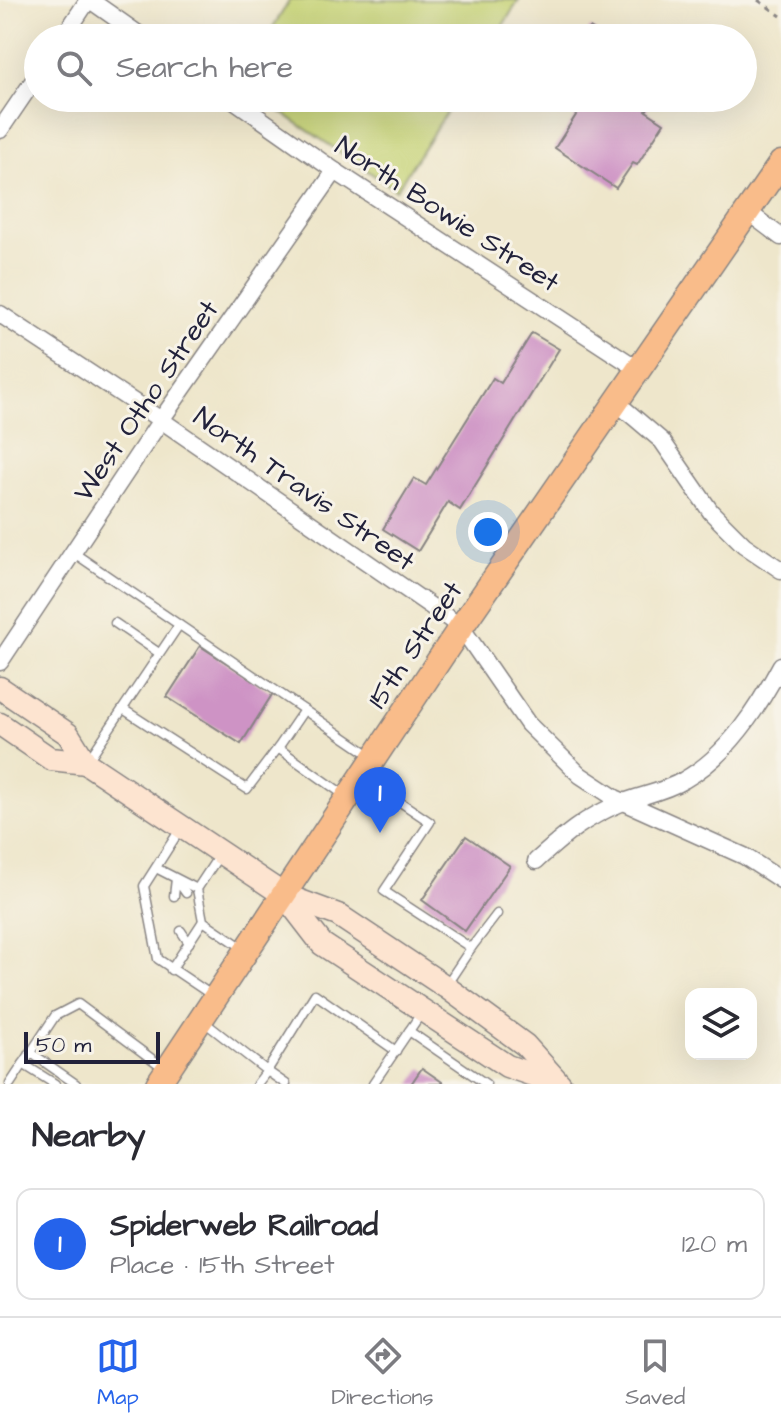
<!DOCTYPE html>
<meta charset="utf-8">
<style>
:root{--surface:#fff;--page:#f2f2f3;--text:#2b2b33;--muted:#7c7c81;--line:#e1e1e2;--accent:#2563eb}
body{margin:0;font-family:"Architects Daughter",sans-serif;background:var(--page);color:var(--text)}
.controls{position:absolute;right:24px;bottom:24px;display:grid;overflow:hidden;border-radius:16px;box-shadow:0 8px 32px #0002}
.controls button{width:72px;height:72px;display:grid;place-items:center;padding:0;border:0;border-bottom:2px solid var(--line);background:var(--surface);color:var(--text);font:40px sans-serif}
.scale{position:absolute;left:24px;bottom:20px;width:136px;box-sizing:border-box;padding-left:8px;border:4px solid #22223b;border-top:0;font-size:22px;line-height:28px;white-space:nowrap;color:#22223b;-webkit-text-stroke:6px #f7f3e8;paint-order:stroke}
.you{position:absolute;left:488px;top:532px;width:28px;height:28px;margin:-20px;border:6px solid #fff;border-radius:50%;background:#1a73e8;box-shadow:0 0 0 12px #1a73e833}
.badge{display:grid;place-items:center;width:52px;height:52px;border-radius:50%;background:var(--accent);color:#fff;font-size:26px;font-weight:700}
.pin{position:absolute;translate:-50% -66px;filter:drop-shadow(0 2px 4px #0008)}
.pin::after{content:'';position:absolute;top:42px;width:28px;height:24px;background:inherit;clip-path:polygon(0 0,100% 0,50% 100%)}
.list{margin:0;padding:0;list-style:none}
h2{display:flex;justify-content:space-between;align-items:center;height:104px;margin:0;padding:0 32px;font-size:34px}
h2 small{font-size:26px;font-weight:400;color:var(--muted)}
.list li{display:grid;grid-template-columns:52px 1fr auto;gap:24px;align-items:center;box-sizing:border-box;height:112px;margin:0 16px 16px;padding:0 16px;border:2px solid var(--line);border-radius:16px}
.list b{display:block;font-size:30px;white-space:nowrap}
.list p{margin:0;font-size:26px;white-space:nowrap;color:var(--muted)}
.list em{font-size:26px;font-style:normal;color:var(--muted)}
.icon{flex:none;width:44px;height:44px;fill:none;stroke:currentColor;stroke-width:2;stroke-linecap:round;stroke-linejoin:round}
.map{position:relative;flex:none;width:781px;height:1084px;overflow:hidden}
.search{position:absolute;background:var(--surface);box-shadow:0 8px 32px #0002;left:24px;right:24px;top:24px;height:88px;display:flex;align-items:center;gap:20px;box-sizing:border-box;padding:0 28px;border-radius:44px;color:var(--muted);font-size:30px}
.sheet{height:232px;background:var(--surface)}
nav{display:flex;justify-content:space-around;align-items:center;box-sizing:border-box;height:112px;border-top:2px solid var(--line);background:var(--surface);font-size:22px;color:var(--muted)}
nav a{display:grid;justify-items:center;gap:4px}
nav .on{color:var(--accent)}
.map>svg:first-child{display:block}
.green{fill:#c5d273;stroke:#747a57;stroke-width:2}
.building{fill:#ce93c5}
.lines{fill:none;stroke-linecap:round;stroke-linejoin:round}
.service-casing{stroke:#888483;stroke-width:11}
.minor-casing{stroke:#888483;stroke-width:19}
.secondary-casing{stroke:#888483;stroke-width:25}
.primary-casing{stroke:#888483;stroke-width:27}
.path{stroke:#888483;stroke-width:3;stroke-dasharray:6 6;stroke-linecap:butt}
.service{stroke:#fff;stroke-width:8}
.minor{stroke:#fff;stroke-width:16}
.secondary{stroke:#fde4d0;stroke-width:22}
.primary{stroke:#f9bc8a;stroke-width:24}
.labels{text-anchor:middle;stroke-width:6;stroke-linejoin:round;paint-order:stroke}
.street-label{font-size:28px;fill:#22223b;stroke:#f7f3e8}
</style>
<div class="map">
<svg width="781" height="1084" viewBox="0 0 781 1084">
<rect width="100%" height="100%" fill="#f7f3e8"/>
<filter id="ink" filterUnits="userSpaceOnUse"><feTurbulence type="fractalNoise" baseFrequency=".0125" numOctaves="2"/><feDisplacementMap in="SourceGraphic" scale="16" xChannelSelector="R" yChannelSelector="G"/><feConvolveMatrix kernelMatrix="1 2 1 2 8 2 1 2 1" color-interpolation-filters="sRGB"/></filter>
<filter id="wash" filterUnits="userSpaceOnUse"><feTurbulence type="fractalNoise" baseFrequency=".006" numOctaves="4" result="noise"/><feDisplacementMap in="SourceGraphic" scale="32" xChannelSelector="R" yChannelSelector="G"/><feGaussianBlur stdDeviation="1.8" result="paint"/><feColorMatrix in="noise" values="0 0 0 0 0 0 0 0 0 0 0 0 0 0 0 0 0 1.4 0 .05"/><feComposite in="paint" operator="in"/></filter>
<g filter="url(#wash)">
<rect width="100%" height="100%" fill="#eee6cb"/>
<!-- green -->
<g class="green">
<path d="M290,0H519L495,38H266Z"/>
<path d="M260,98H456L396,190Z"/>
</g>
<g id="blocks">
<!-- building -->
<g class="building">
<path d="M590,28L606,38H583Z"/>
<path d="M587,98H654L646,111L664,123L637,165L633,163L616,188L555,148Z"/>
<path d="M532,333L559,349L460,510L448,502L418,551L383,529L414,478L426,485L493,378L501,383Z"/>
<path d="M200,646L273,693L241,744L167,697Z"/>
<path d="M466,836L510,866L465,931L422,900Z"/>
<path d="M422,1068L445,1084H411Z"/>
</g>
</g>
</g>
<g filter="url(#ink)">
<use href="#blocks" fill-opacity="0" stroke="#888483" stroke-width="2"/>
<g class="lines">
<!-- service casing -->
<g class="service-casing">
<g id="service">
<path d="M74,553L373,757"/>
<path d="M115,623L159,653"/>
<path d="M123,709L247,789L278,748"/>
<path d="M304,710L278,748L347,797"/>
<path d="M87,762L179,625"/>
<path d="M366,779L430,822L384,891L471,948L497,914"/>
<path d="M181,828L144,886L158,959L213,996"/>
<path d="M220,854L197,889L203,921L243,948"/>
<path d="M156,868L197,889"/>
<path d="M174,896L176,879L186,893"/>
<path d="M181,931L189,943V941"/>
<path d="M171,970L203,921"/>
<path d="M447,984L471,948"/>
<path d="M203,1021L267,1071L257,1084"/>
<path d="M409,1031L486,1084"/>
<path d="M30,1052L76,1084"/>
<path d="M23,1064L55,1084"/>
<path d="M10,1084L55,1016L78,1004L164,1068"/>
<path d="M286,1084L267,1071L315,994L396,1051"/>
<path d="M373,1084L422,1012"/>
</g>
</g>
<!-- minor casing -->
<g class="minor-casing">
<g id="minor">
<path d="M90,0L144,38"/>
<path d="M63,38L88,0"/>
<path d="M231,98L335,171L638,369"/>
<path d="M0,130L38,74"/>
<path d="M748,212L781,237"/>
<path d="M0,314L161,420L461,627L528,724L580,775L615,798L744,856L781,880"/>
<path d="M616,402L662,441L711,512L744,545L781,570"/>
<path d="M0,662L161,420L335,171"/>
<path d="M536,861C565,835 584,818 621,803C642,795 664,792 684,780C728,755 758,708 781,665"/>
</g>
</g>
<!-- secondary casing -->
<g class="secondary-casing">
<g id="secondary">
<path d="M0,688L68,734L86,763L284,895L338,915L446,987L525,1045L560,1084"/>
<path d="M0,724L51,759L86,763"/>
<path d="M285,896L322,944L507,1066L556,1083"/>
</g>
</g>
<!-- primary casing -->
<g class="primary-casing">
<path id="primary" d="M158,1084L461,627L781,163"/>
</g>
<!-- path -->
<path class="path" d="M758,0L781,16"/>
<!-- service -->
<use href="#service" class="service"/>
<!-- minor -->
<use href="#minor" class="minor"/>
<!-- secondary -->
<use href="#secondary" class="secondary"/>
<!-- primary -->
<use href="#primary" class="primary"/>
</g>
</g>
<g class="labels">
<!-- street labels -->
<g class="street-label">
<text transform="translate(448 213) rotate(33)" y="10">North Bowie Street</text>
<text transform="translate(145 400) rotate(-56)" y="10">West Otho Street</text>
<text transform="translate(305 488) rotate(35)" y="10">North Travis Street</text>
<text transform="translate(414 644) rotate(-56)" y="10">15th Street</text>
</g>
</g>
</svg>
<div class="controls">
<button><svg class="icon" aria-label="layers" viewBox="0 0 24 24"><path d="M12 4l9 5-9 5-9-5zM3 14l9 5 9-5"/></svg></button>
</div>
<div class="scale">50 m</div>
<div class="you"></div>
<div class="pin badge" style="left:380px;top:833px">1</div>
<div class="search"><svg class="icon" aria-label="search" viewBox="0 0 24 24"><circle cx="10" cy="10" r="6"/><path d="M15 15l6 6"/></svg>Search here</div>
</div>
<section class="sheet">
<h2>Nearby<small></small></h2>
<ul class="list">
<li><span class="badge">1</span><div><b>Spiderweb Railroad</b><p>Place · 15th Street</p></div><em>120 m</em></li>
</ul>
</section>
<nav>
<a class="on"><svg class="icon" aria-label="map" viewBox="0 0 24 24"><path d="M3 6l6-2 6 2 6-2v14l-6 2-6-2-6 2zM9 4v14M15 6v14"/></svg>Map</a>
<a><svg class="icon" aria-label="directions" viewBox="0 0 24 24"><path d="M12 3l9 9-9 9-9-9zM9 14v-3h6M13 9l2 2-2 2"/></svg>Directions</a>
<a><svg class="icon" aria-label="saved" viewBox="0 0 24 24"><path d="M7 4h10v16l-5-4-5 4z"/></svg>Saved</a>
</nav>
